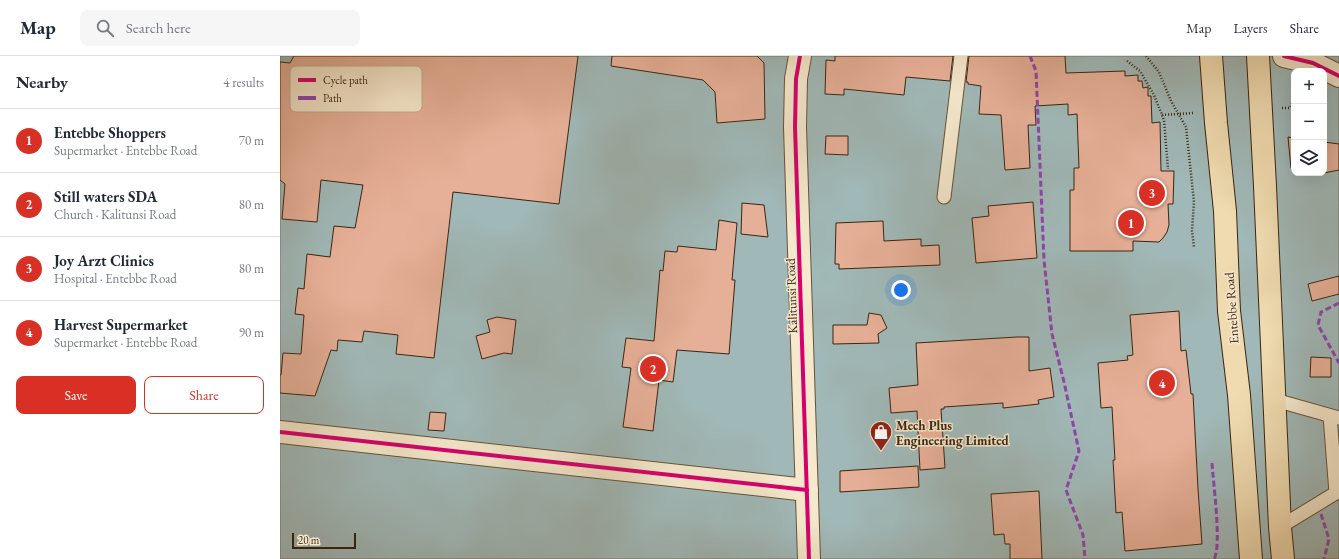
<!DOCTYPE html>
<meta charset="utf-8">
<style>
:root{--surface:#fff;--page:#f6f6f7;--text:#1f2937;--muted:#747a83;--line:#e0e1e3;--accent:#d93025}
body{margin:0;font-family:"EB Garamond",serif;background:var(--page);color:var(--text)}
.controls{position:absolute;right:12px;top:12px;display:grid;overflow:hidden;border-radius:8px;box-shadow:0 4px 16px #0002}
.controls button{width:36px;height:36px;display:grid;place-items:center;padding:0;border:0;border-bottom:1px solid var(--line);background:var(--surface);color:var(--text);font:20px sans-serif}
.scale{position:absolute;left:12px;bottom:10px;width:64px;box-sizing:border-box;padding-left:4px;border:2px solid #3b2510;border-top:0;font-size:11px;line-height:14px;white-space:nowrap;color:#3b2510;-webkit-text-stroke:3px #f5e8cc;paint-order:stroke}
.you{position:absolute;left:621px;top:234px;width:14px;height:14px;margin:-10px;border:3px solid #fff;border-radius:50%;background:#1a73e8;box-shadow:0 0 0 6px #1a73e833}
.badge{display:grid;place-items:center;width:26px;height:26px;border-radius:50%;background:var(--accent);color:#fff;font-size:13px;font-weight:700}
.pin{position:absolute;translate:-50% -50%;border:2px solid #fff;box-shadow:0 1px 4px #0006}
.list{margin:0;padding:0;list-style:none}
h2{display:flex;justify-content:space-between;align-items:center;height:52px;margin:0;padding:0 16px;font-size:17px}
h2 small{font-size:13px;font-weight:400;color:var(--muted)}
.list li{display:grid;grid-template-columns:26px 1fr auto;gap:12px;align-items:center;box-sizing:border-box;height:64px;padding:0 16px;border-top:1px solid var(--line)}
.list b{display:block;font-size:15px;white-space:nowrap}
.list p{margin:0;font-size:13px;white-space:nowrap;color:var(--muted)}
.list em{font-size:13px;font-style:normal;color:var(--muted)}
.actions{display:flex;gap:8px;padding:12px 16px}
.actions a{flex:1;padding:9px 0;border:1px solid var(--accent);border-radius:8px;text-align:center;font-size:14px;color:var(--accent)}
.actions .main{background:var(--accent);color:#fff}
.icon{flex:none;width:22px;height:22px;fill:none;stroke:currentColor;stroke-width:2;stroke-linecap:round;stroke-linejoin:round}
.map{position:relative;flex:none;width:1059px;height:503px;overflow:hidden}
header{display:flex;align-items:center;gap:24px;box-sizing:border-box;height:56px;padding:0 20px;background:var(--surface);border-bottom:1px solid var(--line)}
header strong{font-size:19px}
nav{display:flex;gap:22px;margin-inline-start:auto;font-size:14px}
.search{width:280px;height:36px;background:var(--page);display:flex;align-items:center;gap:10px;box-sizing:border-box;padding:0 14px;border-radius:8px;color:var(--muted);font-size:15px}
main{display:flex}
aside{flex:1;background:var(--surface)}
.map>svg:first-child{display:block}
.water{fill:#a0b8b7;stroke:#787d74;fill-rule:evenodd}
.building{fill:#e6af97;stroke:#3b2510}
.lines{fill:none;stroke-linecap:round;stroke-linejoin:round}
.service-casing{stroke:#685238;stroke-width:15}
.minor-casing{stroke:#685238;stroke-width:24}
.tertiary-casing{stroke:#685238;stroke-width:24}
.trunk-casing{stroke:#3b2510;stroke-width:24}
.path{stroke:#3b2510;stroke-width:2.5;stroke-dasharray:1 2;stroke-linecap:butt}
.service{stroke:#f5e8cc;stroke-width:13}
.minor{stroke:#f5e8cc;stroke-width:22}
.tertiary{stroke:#f5e8cc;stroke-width:22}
.trunk{stroke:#f0dbb0;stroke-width:22}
.quiet{stroke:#8e44ad;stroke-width:3;stroke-dasharray:6 3;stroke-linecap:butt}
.cycleway-casing{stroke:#f5e8cc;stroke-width:6}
.cycleway{stroke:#d6006c;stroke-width:4}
.labels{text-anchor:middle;stroke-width:3;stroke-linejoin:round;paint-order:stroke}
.street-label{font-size:13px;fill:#3b2510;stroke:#f5e8cc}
.poi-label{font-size:13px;font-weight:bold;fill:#3b2510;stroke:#f5e8cc;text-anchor:start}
.key{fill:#f5e8cc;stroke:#bdae94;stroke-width:1}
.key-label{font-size:11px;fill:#3b2510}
</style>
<header>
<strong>Map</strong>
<div class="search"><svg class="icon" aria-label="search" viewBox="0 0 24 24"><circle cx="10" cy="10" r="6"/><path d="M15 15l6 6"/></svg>Search here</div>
<nav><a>Map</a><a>Layers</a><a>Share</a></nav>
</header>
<main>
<aside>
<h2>Nearby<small>4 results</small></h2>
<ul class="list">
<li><span class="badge">1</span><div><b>Entebbe Shoppers</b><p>Supermarket · Entebbe Road</p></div><em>70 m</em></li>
<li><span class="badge">2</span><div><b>Still waters SDA</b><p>Church · Kalitunsi Road</p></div><em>80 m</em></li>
<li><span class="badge">3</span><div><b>Joy Arzt Clinics</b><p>Hospital · Entebbe Road</p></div><em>80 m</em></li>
<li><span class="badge">4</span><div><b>Harvest Supermarket</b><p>Supermarket · Entebbe Road</p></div><em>90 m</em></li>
</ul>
<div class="actions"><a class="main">Save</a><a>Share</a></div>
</aside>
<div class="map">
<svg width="1059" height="503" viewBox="0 0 1059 503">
<rect width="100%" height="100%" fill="#f0dbb0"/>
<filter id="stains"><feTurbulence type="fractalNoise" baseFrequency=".005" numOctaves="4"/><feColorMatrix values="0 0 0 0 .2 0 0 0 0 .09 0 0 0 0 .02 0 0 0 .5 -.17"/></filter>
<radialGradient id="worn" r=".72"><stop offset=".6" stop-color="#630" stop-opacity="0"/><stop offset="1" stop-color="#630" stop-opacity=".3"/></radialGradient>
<!-- water -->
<path class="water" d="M0,0H1059V503H0ZM1014,15H1044V117H1014Z"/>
<!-- building -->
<g class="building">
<path d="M14,0H298L279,148L173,136L154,302L116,298L118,279L84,275L82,286L58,284L57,295L51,294L35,340L0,337V319H1L3,297L21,298L24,259L15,258L18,232L24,233L27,198L50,201L54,170L75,172L83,129L41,124L37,166L2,163L5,128L0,124V6L10,7Z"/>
<path d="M332,0H477L484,7L485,63L437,67L435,36L423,24L331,10Z"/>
<path d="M555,0H673L670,25L626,21L624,39L564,33V39L545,38L546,4L555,5Z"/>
<path d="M689,0H785L786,17L845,15V20L858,19V25H862L863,32L868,31V40H871L872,67L880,66L881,115H894L893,148H888L889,169L887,176L883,182L879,186L853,185V195H790V134H794V112H799L797,58L788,59V48L755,50L756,69H748L750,112L725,114L721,59L699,58L701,30L688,28V26H686Z"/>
<path d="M546,80H568V99L545,98Z"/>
<path d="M1008,81L1014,82V112H1011Z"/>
<path d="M1044,86L1059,88V114L1044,117Z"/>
<path d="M753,146L757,202L696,207L692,162L709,160L708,150Z"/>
<path d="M462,147L484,149L488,181L461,178Z"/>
<path d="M439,164L457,167L452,224H455L449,298L397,294L393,326L379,324L373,375L343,371L351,312L342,311L346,282L374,285L380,214L383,215L385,195L397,196L398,190L436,194Z"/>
<path d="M603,165L604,185L641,183V190L659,189L660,209L559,213V208H555L556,167Z"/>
<path d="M1059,220V238L1032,245L1028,228Z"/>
<path d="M899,255L901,295L906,294L911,338H913L918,433L922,488L845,495L842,456L836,457L833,404H835L832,351L821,352L818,307L848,304L847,300L853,299L850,259Z"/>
<path d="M589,257L601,259L607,272L598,278L599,287L553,288V269H587Z"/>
<path d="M217,261L236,264L232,298L224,297L202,303L196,280L210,276L207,264Z"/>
<path d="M737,281H749V315L770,312L774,341L758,344L759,348L723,352V347L664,351V353H661L665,412L640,414L637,355L611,357L609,332L638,329L636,287Z"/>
<path d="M1031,301L1051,302V321H1030Z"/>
<path d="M150,356L166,357L164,375L148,374Z"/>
<path d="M638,410L639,431L560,436V415Z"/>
<path d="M759,435L762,503H730V488H725L724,478L714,479L711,438Z"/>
</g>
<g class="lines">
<!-- service casing -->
<g class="service-casing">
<g id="service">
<path d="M664,141L681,0"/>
<path d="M995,344L1059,362"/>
<path d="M1050,360L1056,437"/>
<path d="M1000,471L1059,435"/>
</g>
</g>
<!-- minor casing -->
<g class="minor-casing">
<g id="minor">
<path d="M520,0L516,23L515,71L529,503"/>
<path d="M0,376L527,434"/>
</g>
</g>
<!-- tertiary casing -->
<g class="tertiary-casing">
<path id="tertiary" d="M1004,0L1033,7L1059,20"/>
</g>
<!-- trunk casing -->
<g class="trunk-casing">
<g id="trunk">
<path d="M931,0L936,67L945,155L949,255L959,339L971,503"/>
<path d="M978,0L985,130L1000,471L1003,503"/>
</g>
</g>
<!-- path -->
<g class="path">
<path d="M866,0L879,16L891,45L906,71L914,146L912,175L914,191"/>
<path d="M847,5L860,15L874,39L884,64L888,113"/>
<path d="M1002,52H1010L1014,43"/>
<path d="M882,59L913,57"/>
</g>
<!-- service -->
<use href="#service" class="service"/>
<!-- minor -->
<use href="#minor" class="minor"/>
<!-- tertiary -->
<use href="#tertiary" class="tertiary"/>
<!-- trunk -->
<use href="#trunk" class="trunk"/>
<!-- quiet -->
<g class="quiet">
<path d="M750,0L756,15L764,204L772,278L784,326L799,395L786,434L803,479L805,503"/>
<path d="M1011,49L1014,52"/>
<path d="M1059,247L1041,256L1038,269L1059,307"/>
<path d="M932,407C933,425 942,490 934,503"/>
<path d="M1041,458L1049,483L1044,503"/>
</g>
<!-- cycleway casing -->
<g class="cycleway-casing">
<g id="cycleway">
<path d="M520,0L516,23L515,71L529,503"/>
<path d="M1004,0L1033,7L1059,20"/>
<path d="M0,376L527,434"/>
</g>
</g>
<!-- cycleway -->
<use href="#cycleway" class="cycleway"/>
</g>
<!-- icons -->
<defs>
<g id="shop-pin" transform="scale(1.15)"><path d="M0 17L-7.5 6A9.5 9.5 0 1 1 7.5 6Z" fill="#8f2418" stroke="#f5e8cc"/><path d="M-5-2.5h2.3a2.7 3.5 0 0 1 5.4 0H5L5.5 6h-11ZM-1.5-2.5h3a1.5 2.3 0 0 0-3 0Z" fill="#fff"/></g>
</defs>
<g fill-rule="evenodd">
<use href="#shop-pin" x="601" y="376"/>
</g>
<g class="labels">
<!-- street labels -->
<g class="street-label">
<text transform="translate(511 240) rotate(-92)" y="5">Kalitunsi Road</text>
<text transform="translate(951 252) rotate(-94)" y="5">Entebbe Road</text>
</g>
<!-- poi labels -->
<g class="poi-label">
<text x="616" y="374">Mech Plus<tspan x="616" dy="15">Engineering Limited</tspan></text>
</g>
</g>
<!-- legend -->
<rect x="10" y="10" width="132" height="46" rx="6" class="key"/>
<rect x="18" y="22" width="18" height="4" fill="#d6006c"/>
<rect x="18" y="40" width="18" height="4" fill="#8e44ad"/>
<g class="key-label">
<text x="43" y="28">Cycle path</text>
<text x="43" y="46">Path</text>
</g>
<rect width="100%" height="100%" filter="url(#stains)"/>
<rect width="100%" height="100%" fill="url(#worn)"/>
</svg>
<div class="controls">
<button>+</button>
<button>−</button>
<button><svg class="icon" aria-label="layers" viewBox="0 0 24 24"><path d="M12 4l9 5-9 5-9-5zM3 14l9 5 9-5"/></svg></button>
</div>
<div class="scale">20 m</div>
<div class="you"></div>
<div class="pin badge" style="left:851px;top:167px">1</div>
<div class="pin badge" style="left:373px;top:313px">2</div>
<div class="pin badge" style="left:872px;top:137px">3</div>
<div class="pin badge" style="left:882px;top:327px">4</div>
</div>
</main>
